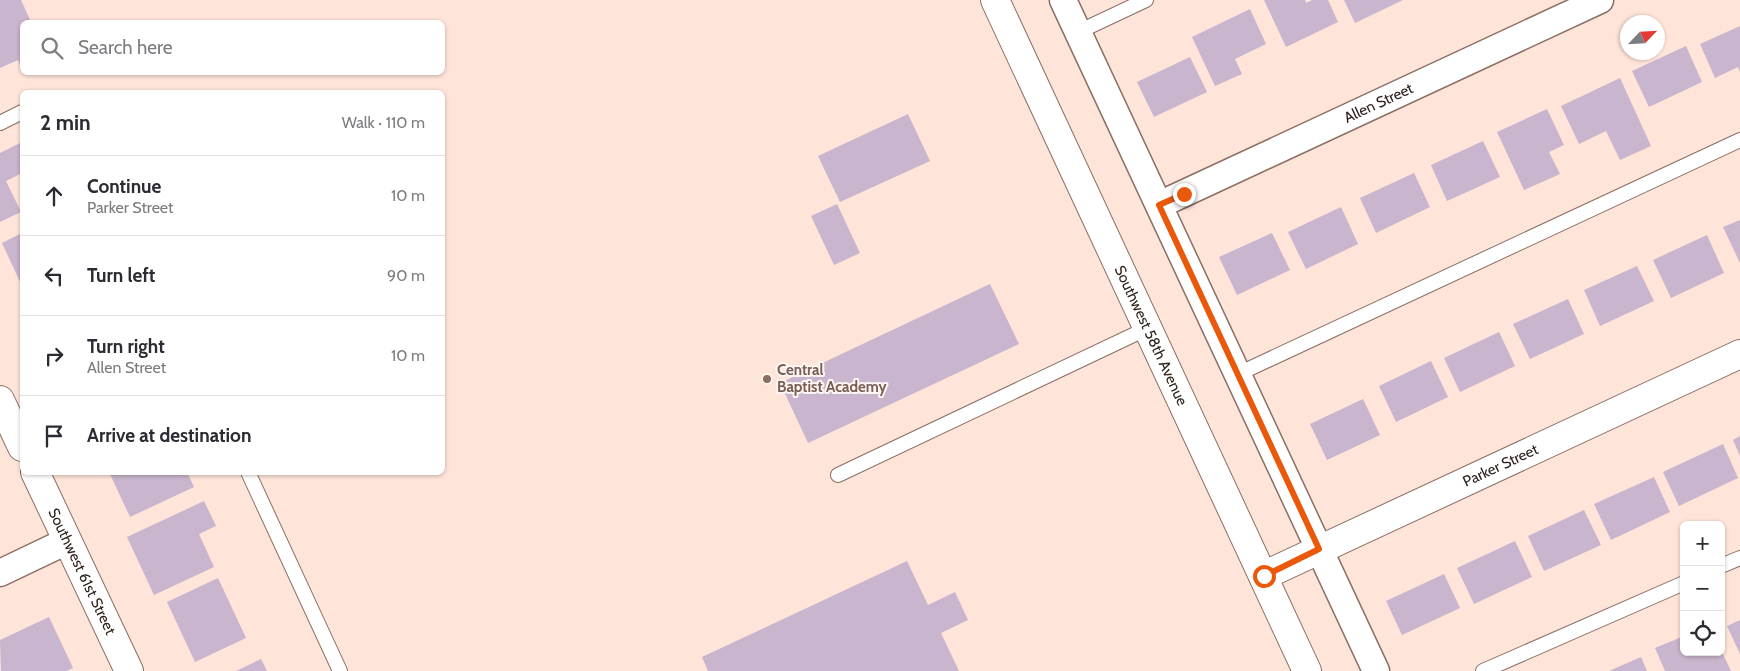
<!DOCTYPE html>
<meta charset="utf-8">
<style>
:root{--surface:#fff;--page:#f2f2f3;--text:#2b2b33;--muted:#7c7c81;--line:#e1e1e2}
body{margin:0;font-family:Cabin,sans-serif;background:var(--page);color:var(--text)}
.controls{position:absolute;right:15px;bottom:15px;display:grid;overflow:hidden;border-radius:8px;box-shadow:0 1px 4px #0004}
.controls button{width:45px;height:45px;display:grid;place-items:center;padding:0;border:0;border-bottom:1px solid var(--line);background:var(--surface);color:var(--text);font:25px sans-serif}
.compass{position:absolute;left:1620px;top:15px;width:45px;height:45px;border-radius:50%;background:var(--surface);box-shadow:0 1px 4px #0004;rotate:65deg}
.stop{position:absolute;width:15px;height:15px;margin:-11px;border:4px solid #ea580c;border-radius:50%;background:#fff}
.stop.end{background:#ea580c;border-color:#fff;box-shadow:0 1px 5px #0008}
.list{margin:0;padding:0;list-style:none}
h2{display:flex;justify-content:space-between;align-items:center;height:65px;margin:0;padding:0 20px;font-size:21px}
h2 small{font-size:16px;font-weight:400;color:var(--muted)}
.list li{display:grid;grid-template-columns:32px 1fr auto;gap:15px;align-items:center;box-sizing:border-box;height:80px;padding:0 20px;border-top:1px solid var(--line)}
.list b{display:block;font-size:19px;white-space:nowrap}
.list p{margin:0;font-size:16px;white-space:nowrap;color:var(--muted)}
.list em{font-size:16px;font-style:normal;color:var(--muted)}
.icon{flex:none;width:28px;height:28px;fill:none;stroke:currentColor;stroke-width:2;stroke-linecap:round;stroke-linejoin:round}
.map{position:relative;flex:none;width:1740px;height:671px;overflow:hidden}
.search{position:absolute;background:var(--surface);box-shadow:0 1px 4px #0004;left:20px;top:20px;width:425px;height:55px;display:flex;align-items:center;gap:12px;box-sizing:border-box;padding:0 18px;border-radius:8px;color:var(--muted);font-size:19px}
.panel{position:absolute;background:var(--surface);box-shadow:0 1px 4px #0004;left:20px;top:90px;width:425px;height:385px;border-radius:8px}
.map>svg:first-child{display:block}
.building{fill:#c9b5cd}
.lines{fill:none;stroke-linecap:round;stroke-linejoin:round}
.service-casing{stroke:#8a6e62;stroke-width:16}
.minor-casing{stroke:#8a6e62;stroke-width:29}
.tertiary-casing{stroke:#8a6e62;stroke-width:30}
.secondary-casing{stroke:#8a6e62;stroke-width:30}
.service{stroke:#fff;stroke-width:14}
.minor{stroke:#fff;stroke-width:26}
.tertiary{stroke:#fff;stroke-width:28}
.secondary{stroke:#fff;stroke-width:28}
.route{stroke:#ea580c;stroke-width:6}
.education-dot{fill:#8d6e63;stroke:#fdf6f3;stroke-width:2}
.labels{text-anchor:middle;stroke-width:4;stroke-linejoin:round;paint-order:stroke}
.street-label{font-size:15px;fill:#2e221d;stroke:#fdf6f3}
.education-label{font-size:15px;font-weight:bold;fill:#785e54;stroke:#fdf6f3;text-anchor:start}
</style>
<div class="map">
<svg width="1740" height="671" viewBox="0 0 1740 671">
<rect width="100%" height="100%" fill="#fee4d9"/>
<!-- building -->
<g class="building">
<path d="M0,0H21L31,22H22V71L18,60L0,68Z"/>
<path d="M1264,0H1305L1306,3L1312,0H1328L1338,22L1286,47Z"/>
<path d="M1344,0H1403L1355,23Z"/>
<path d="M1250,9L1266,44L1235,59L1242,74L1215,86L1192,37Z"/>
<path d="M1740,26V72L1738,67L1715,78L1700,44Z"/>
<path d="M1686,46L1702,82L1649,107L1632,71Z"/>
<path d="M1190,57L1207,92L1154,117L1137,82Z"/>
<path d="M1620,78L1651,146L1620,160L1606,131L1579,144L1561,106Z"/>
<path d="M1547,109L1564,145L1549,152L1560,174L1524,190L1497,132Z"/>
<path d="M908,114L930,161L840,202L818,156Z"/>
<path d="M1483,141L1500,177L1447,201L1431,165Z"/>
<path d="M20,143L22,173L6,181L21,212L0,222V153Z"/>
<path d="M1414,173L1430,207L1376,233L1360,198Z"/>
<path d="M837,204L860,253L834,265L811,216Z"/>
<path d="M1341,207L1358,244L1306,269L1288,232Z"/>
<path d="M1740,220V263L1723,227Z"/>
<path d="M22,233V286L2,243Z"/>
<path d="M1272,233L1290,270L1237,295L1219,257Z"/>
<path d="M1707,235L1724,273L1671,298L1653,260Z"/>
<path d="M1637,266L1654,301L1600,326L1584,290Z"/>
<path d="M990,284L1019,344L808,443L780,383Z"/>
<path d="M1568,299L1584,334L1530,359L1513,324Z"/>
<path d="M1499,332L1515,366L1460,392L1444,358Z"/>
<path d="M1431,361L1448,397L1396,422L1379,386Z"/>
<path d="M1363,399L1380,435L1327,460L1310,424Z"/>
<path d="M1740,436V456L1733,440Z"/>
<path d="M1723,444L1738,478L1679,506L1663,472Z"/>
<path d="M109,472H187L194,487L130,517Z"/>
<path d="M1654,477L1670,512L1611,540L1594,504Z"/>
<path d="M204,501L216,526L199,534L214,567L154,595L127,537Z"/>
<path d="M1584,510L1601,545L1544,571L1528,536Z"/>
<path d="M1515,541L1532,577L1474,604L1457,568Z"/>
<path d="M907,561L928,605L955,592L968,620L941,633L959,671H708L702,657Z"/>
<path d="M1444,574L1460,608L1402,635L1386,601Z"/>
<path d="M218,578L246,638L195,662L167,602Z"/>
<path d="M49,617L73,668L67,671H1L0,640Z"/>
<path d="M1740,620V654L1727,626Z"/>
<path d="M1684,636V652H1722L1731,671H1665L1655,648Z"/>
<path d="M1641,657L1647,671H1609Z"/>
<path d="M261,659L267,671H236Z"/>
</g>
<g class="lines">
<!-- service casing -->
<g class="service-casing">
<g id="service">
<path d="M1078,32L1146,0"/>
<path d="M0,123L22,112"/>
<path d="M1238,374L1740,140"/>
<path d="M248,472L340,671"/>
<path d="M838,475L1148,328"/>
<path d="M1721,566L1740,558"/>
<path d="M1483,671L1684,583"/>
</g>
</g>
<!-- minor casing -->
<g class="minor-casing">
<g id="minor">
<path d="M1063,0L1376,671"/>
<path id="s1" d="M1159,205L1600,0"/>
<path d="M0,573L67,541"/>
</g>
</g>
<!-- tertiary casing -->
<g class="tertiary-casing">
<g id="tertiary">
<path d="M0,400L22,447"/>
<path id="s2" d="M35,472L129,671"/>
</g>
</g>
<!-- secondary casing -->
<g class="secondary-casing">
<g id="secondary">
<path id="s3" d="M995,0L1307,671"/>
<path id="s4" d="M1263,576L1740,354"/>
</g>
</g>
<!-- service -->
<use href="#service" class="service"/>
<!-- minor -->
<use href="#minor" class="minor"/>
<!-- tertiary -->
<use href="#tertiary" class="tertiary"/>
<!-- secondary -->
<use href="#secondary" class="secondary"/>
</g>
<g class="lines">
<!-- route -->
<path class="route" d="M1184,194L1159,205L1319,549L1264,576"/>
</g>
<!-- markers -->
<circle class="education-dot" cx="767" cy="379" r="5"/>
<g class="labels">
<!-- street labels -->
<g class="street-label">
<text dy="5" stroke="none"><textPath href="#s1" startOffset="242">Allen Street</textPath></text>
<text dy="5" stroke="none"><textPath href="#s3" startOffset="370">Southwest 58th Avenue</textPath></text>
<text dy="5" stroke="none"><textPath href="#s4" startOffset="262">Parker Street</textPath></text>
<text dy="5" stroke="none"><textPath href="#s2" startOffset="110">Southwest 61st Street</textPath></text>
</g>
<!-- education labels -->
<g class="education-label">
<text x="777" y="375">Central<tspan x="777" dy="17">Baptist Academy</tspan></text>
</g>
</g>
</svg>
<div class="controls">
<button>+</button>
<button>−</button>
<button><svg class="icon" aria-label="locate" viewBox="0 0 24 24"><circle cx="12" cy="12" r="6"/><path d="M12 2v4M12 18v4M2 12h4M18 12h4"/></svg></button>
</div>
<svg class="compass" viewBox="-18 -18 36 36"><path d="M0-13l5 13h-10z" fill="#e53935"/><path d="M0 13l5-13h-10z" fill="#7c7c81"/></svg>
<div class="stop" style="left:1264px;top:576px"></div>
<div class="stop end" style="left:1184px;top:194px"></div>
<div class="search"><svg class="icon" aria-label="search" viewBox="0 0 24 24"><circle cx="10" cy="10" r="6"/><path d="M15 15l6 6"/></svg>Search here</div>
<section class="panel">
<h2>2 min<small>Walk · 110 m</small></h2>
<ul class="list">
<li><svg class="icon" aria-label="ahead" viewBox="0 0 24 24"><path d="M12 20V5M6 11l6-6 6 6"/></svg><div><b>Continue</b><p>Parker Street</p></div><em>10 m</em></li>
<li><svg class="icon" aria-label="left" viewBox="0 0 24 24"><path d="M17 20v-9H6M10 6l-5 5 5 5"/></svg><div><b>Turn left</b></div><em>90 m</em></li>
<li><svg class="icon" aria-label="right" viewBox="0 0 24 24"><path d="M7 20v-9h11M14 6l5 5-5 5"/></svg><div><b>Turn right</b><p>Allen Street</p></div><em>10 m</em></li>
<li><svg class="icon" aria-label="arrive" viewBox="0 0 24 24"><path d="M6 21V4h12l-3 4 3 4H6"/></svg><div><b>Arrive at destination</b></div></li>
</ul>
</section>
</div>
